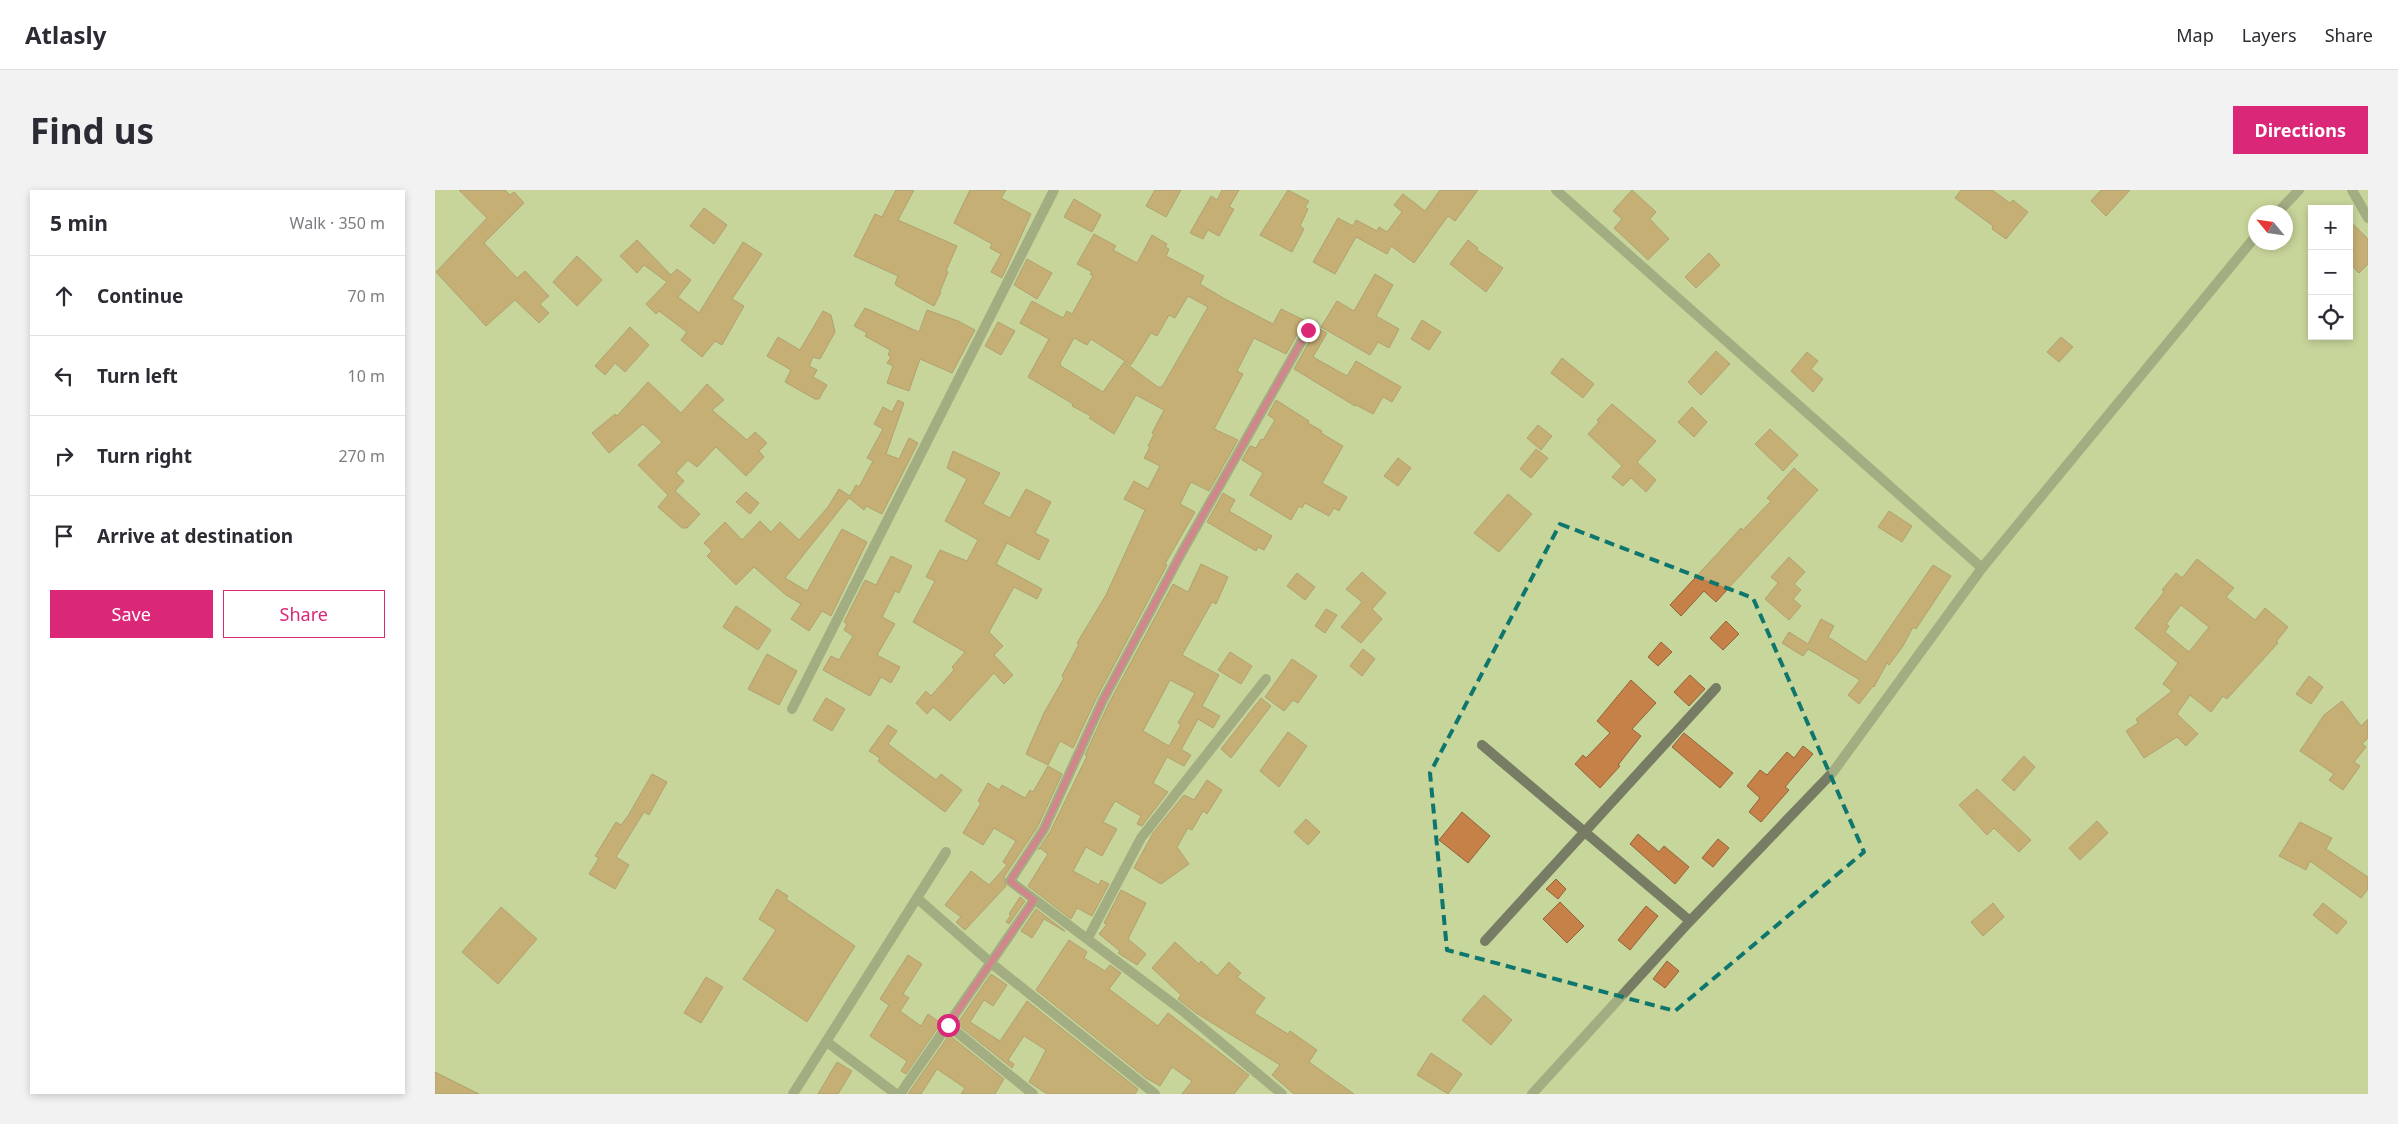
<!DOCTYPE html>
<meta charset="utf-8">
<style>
:root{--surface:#fff;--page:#f2f2f3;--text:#2b2b33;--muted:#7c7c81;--line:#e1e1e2;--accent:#db2777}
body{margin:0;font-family:"Noto Sans",sans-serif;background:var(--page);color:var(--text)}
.controls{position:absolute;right:15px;top:15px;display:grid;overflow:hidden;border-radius:0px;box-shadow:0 2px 8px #0003}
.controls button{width:45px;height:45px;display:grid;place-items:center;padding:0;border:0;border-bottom:1px solid var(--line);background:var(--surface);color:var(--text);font:25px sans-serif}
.compass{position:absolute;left:1813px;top:15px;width:45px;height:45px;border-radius:50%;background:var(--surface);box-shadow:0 2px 8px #0003;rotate:299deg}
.stop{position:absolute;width:15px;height:15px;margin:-11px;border:4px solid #db2777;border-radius:50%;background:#fff}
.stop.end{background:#db2777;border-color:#fff;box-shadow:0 1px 5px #0008}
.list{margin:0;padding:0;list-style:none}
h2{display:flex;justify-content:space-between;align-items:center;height:65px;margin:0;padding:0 20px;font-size:21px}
h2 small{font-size:16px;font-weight:400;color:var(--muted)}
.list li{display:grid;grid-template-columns:32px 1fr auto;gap:15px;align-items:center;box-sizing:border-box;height:80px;padding:0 20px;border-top:1px solid var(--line)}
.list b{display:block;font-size:19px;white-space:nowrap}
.list em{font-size:16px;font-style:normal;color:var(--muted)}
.actions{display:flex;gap:10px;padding:15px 20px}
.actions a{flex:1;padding:11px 0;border:1px solid var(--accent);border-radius:0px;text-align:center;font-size:18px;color:var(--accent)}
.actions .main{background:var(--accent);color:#fff}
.icon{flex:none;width:28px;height:28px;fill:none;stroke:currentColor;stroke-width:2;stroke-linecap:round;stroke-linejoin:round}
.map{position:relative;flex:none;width:1933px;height:904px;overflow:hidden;border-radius:0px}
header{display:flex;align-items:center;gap:30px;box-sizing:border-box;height:70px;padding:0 25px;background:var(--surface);border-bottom:1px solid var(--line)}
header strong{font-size:24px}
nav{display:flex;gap:28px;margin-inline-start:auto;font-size:18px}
.intro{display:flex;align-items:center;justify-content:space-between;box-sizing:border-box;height:120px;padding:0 30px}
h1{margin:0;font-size:35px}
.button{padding:12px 22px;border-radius:0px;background:var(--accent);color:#fff;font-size:18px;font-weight:700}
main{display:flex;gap:30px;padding:0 30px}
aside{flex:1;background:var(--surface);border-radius:0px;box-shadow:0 2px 8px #0003}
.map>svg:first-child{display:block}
.building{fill:#c58147;stroke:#92633c;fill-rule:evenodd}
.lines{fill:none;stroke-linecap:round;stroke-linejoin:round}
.street{stroke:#777d65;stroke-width:10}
.route{stroke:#db2777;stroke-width:6}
.marked{fill:none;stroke:#0f766e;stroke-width:4;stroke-dasharray:10 6;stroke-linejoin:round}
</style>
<header>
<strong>Atlasly</strong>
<nav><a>Map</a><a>Layers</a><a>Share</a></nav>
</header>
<div class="intro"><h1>Find us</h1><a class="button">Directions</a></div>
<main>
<aside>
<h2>5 min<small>Walk · 350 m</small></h2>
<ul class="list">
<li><svg class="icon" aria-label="ahead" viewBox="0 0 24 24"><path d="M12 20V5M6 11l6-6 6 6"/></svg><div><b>Continue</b></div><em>70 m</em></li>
<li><svg class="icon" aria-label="left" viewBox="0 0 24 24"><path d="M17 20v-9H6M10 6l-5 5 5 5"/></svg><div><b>Turn left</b></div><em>10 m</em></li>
<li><svg class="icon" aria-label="right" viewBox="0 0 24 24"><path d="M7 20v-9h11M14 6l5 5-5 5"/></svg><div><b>Turn right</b></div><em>270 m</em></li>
<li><svg class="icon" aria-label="arrive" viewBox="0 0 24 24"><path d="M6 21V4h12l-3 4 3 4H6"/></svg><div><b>Arrive at destination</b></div></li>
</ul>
<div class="actions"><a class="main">Save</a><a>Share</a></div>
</aside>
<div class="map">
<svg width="1933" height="904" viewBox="0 0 1933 904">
<rect width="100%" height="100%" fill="#c7d69a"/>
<!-- building -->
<g class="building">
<path d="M24,0H70L75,5L79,2L89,13L49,53L82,88L90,81L114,106L105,114L114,123L104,133L80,110L51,136L1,82L52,28Z"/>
<path d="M461,0H479L463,30L522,56L511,81L513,82L505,101L506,102L499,116L462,96L460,94L463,86L419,66L440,24L447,27Z"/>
<path d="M535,0H571L566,8L596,24L567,88L556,82L566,64L555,58L557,54L519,33Z"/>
<path d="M720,0H746L731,27L711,16Z"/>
<path d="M787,0H804L794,17L799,19L784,46L773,40L768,49L755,43L776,6L782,10Z"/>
<path d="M853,0L874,11L870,17L873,19L865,36L869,39L857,62L825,45Z"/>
<path d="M1005,0H1043L1020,31L1013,26L979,73L956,56L952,64L921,47L900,84L878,72L903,28L918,36L921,30L942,41L944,37L952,42L967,22L959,15L968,4L990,21Z"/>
<path d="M1197,0L1221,22L1215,29L1234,49L1213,70L1179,38L1187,29L1178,21Z"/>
<path d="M1526,0H1557L1575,13L1578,10L1593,22L1571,49L1557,39L1558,36L1520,8Z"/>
<path d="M1666,0H1695L1671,26L1656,11Z"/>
<path d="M639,9L666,25L657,42L629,27Z"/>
<path d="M269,18L292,35L279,54L255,36Z"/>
<path d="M1914,30L1933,49V74L1924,83L1914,73Z"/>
<path d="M659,44L681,56L678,60L702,73L717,45L732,54L730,57L734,59L731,66L769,86L765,94L790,109L838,134L846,119L875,133L867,136L851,164L819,148L802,181L808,184L779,239L803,250L774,301L756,292L745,314L760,322L730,374L732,375L662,507L638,558L625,551L613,575L591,564L609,523L629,488L627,486L644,454L642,453L671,405L710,320L689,309L699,291L713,299L725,276L709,268L715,257L713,256L719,244L717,243L729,220L701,205L679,244L654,228L656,226L637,216L638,214L593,187L614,149L585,133L597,111L628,128L632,121L637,124L658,86L655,84L657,82L642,74ZM753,106L773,117L727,197H723L689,172L668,202L626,176L625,173L639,148L652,155L656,149L696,175L716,143L722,146L734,125L740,128Z"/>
<path d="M202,50L236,85L242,79L256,90L243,107L264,123L308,52L327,64L297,109L309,116L287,155L280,151L267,167L246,150L252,142L224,121L221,124L211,114L232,92L209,75L202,83L185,66Z"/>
<path d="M1033,50L1043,58L1042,60L1068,78L1051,102L1015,74Z"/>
<path d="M1274,63L1285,75L1261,98L1250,87Z"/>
<path d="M142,66L167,90L142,116L118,92Z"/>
<path d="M592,69L617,83L602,109L579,95Z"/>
<path d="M940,84L958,95L941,126L964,139L954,158L943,152L935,165L886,137L902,111L919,121Z"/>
<path d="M430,118L484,142L492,120L523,131L540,140L517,183L485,169L474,201L452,193L458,176L452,173L456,167L453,165L455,160L430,146L432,143L419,136Z"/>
<path d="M388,121L396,125L400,142L385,169L378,167L374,176L382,180L378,187L392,195L384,209H380L350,192L356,180L332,166L343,147L365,160Z"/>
<path d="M987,130L1006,142L994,160L976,149Z"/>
<path d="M563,132L580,141L566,165L550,156Z"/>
<path d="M877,135L892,143L878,167L912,186L921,171L966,197L957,212L948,207L938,224L921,215L920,216L859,179L879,143Z"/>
<path d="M195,137L214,155L190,182L180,173L170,185L160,176Z"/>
<path d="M1626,147L1638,157L1624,172L1612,162Z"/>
<path d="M1281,161L1295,174L1266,205L1253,192Z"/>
<path d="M1372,162L1383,171L1376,179L1388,189L1378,202L1356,181Z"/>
<path d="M1127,168L1159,194L1148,208L1116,183Z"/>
<path d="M213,192L246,223L272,194L289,210L277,220L312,250L320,242L332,253L324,261L329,267L311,286L281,257L262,277L253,270L241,283L249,291L240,301L265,324L252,338H247L223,317L233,305L203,275L227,252L208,234L174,263L157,243L180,224L182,226Z"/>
<path d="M463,210L469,213L451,264L464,269L474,248L483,253L447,324L431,316L429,320L414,308L350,388L372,401L407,339L432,352L396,426L387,421L374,441L356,429L366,414L351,405L319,377L301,395L272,366L277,361L269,353L290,332L307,350L325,331L336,342L345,332L364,350L393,317L404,299L415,306L421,295L424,297L438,271L432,268L448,239L439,234L448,217L457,222Z"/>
<path d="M841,210L874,231L873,233L887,241L886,243L908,256L887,293L912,307L904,321L899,318L894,326L870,313L867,318L864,316L856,330L815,305L828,283L807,270L815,256L821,258L826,249L828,250L840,230L833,225Z"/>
<path d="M1177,214L1221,251L1202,272L1221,290L1211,302L1196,288L1188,296L1177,287L1187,276L1153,244L1164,232L1162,230Z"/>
<path d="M1257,217L1272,232L1259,247L1243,232Z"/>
<path d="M1103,235L1117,246L1106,260L1092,248Z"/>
<path d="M1335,239L1363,265L1348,281L1320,254Z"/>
<path d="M1101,259L1113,268L1096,288L1085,279Z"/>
<path d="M518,261L565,283L548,314L575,328L591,299L616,312L600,343L614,350L604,370L572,353L561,374L607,399L602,409L579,397L554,442L568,456L559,465L578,485L569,494L559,483L515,531L498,517L492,524L481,513L491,501L496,506L519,480L517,477L530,462L478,432L500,391L491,387L505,360L532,371L543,350L510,331L532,289L512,278Z"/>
<path d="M963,268L976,278L963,296L949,286Z"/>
<path d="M1359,278L1383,300L1281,412L1269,401L1246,426L1235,415L1306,338L1308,340L1336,311L1332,308Z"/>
<path d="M311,302L324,313L315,324L301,312Z"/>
<path d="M788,303L800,310L794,321L837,346L829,360L823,357L821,361L772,332Z"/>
<path d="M1073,304L1097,324L1064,362L1039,343Z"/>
<path d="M1454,321L1477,336L1467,352L1443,337Z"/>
<path d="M456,366L477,376L464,403L460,401L447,427L460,434L442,465L465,477L456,493L446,487L435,506L388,480L396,466L404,470L418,446L409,440L412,434L409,432L430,390L441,395Z"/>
<path d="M1354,367L1370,382L1359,394L1366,400L1358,409L1366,416L1354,430L1330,409L1343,393L1336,387Z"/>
<path d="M1762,369L1799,398L1791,407L1820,430L1830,418L1853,437L1841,452L1843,453L1792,509L1788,506L1776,522L1755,505L1742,524L1763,544L1751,556L1742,547L1709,568L1691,541L1703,533L1701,529L1737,501L1728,494L1743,473L1700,438L1729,402L1727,400L1741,383L1747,388ZM1746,415L1774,437L1754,462L1730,442L1734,436L1731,434Z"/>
<path d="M766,374L793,387L781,414L777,412L747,465L784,485L767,516L785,526L778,538L763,529L747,558V560L756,565L749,576L732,567L718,593L733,602L707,636L702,634L706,626L680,611L668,632L682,639L667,666L651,657L638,681L664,695L666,690L674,694L657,726L642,718L636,729L593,696L613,664L605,658L603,660L615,642L652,566L650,565L674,513L738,394L753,402ZM735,490L760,503L743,533L746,535L734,556L708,541Z"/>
<path d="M1498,375L1516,386L1481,439L1478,437L1468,456L1454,475L1452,473L1439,497L1438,496L1424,514L1413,505L1425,490L1373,459L1368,466L1347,453L1354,442L1373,454L1386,429L1399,436L1393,447L1431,472Z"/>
<path d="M927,382L951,403L937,419L947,429L926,453L906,437L927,412L911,399Z"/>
<path d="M862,383L880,397L870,410L852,396Z"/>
<path d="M301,416L336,440L323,460L288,437Z"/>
<path d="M891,419L902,425L890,443L880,436Z"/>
<path d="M1291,431L1304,444L1288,460L1275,448Z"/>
<path d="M1226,452L1237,462L1223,476L1213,467Z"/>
<path d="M928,459L940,469L927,486L915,476Z"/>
<path d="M795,462L817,476L806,494L783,480Z"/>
<path d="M332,464L362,481L344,515L313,499Z"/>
<path d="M857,469L882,486L863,513L858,510L849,521L830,507Z"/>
<path d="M1255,485L1270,499L1254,516L1239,502Z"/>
<path d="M1874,486L1888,497L1876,514L1861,504Z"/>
<path d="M1196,490L1221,513L1197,539L1206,546L1183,575L1185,576L1165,598L1140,574L1148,565L1151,568L1175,543L1162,531Z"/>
<path d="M391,508L410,519L397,541L378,530Z"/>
<path d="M826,508L836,516L796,568L786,559Z"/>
<path d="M1907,511L1926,536L1933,529V548L1927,554L1931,557L1919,572L1925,576L1908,600L1894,590L1899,584L1865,561L1889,525Z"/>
<path d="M453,535L462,541L453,554L501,590L506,584L527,600L510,622L458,583L443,571L445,568L434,561Z"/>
<path d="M853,542L872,556L844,597L825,581Z"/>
<path d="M1249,543L1298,583L1285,598L1237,557Z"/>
<path d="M1368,556L1378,564L1350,597L1354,600L1326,632L1314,622L1325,608L1312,596L1325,580L1332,585L1352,562L1359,568Z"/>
<path d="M1589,566L1600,577L1579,601L1567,590Z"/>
<path d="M613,576L627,584L603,636L569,687L571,696L530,740L521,732L526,727L510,715L536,681L554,695L572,675L568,672L581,651L559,638L548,655L528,643L546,613L543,611L553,593L564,600L567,595L590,608L595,600L598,602Z"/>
<path d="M217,584L232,592L214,625L209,622L181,667L194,675L180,699L154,684L164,668L160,666L181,632L186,635L193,626Z"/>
<path d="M772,590L787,600L772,624L768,621L757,640L753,638L742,657L754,674L726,694L699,678L718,643L749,605L759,610Z"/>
<path d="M1542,599L1596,650L1584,662L1559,638L1552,645L1524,615Z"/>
<path d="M1027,622L1055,646L1033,673L1004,650Z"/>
<path d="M871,629L885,642L873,655L859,642Z"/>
<path d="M1662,631L1673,643L1645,670L1634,658Z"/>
<path d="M1865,632L1897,648L1891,659L1933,687V699L1926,708L1875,671L1871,680L1844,666Z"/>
<path d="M1203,644L1224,662L1229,656L1254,677L1240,694L1195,654Z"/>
<path d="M1283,649L1294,658L1278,677L1267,668Z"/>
<path d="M1121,689L1131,699L1123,709L1111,699Z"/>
<path d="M342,699L353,706L351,709L420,756L372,832L308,789L341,740L324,729Z"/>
<path d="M686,700L711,713L693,749L711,764L702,775L683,763L685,761L664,744L672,734L669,733Z"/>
<path d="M585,707L590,711L574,734L571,732L576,725L574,724Z"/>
<path d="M1125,712L1149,736L1132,753L1108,729Z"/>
<path d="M1558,713L1569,727L1548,746L1536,732Z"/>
<path d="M1888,713L1912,732L1902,744L1878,725Z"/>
<path d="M1211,716L1223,726L1195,760L1183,750Z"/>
<path d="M66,717L102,749L63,794L27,762Z"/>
<path d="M601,719L630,741H629L609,729L597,748L586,741Z"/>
<path d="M634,750L652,762L649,768L670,781L675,775L686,783L674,799L723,836L733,823L814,885L799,904H747L757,891L737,877L725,896L711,888L601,800Z"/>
<path d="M740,752L764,774L766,771L782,786L794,772L806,783L802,787L830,808L819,823L853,844L855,841L882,860L874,872L919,904H859L837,885L845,875L761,823L743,809L746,805L717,778Z"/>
<path d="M473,765L487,774L468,804L474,808L465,821L486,836L493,824L506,833L471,884L466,881L472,871L435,846L454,815L445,809Z"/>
<path d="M1232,771L1244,781L1230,798L1218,789Z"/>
<path d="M556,784L572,795L558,816L549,810L535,832L565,851L592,811L703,899L700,904H612L594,892L611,860L589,846L573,870L579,874L577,878L522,834Z"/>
<path d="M271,787L288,797L266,833L249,823Z"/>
<path d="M1049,805L1077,830L1056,855L1027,830Z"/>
<path d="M514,845L569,889L560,904H526L530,898L502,879L486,904H473Z"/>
<path d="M996,863L1027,884L1013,904L982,885Z"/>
<path d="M402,872L417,881L403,904H383Z"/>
<path d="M0,882L44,904H0Z"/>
</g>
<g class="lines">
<!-- street -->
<g class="street">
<path d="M1121,0L1547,378"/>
<path d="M1917,0L1933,28"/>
<path d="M1843,22L1864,0"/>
<path d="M357,519L619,0"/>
<path d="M1047,555L1255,731"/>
<path d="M483,709L556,773L720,904"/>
<path d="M653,748L706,648L831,489"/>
<path d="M1050,751L1281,498"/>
<path d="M513,835L598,904"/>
<path d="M392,852L461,904"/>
<path d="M358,904L511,662"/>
<path d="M465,904L599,710"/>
<path d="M847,904L748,821L575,691L609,639L668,510L747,362L873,140"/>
<path d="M1097,904L1255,731L1398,582L1547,378L1820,47"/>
</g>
</g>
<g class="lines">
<!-- route -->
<path class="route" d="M513,835L599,710L575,691L609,639L668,510L747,362L873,140"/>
</g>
<!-- marked area -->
<path d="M0 0H1933V904H0ZM1125,334L1318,408L1429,662L1240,821L1012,760L995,583Z" fill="#c7d69a" fill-opacity=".55" fill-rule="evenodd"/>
<path class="marked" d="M1125,334L1318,408L1429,662L1240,821L1012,760L995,583Z"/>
</svg>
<div class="controls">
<button>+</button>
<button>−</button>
<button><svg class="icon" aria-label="locate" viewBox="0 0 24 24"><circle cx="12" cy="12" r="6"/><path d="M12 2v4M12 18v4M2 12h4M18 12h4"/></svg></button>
</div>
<svg class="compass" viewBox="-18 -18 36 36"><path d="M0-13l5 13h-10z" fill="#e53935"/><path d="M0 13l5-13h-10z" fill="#7c7c81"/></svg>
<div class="stop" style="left:513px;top:835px"></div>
<div class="stop end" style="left:873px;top:140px"></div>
</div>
</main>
